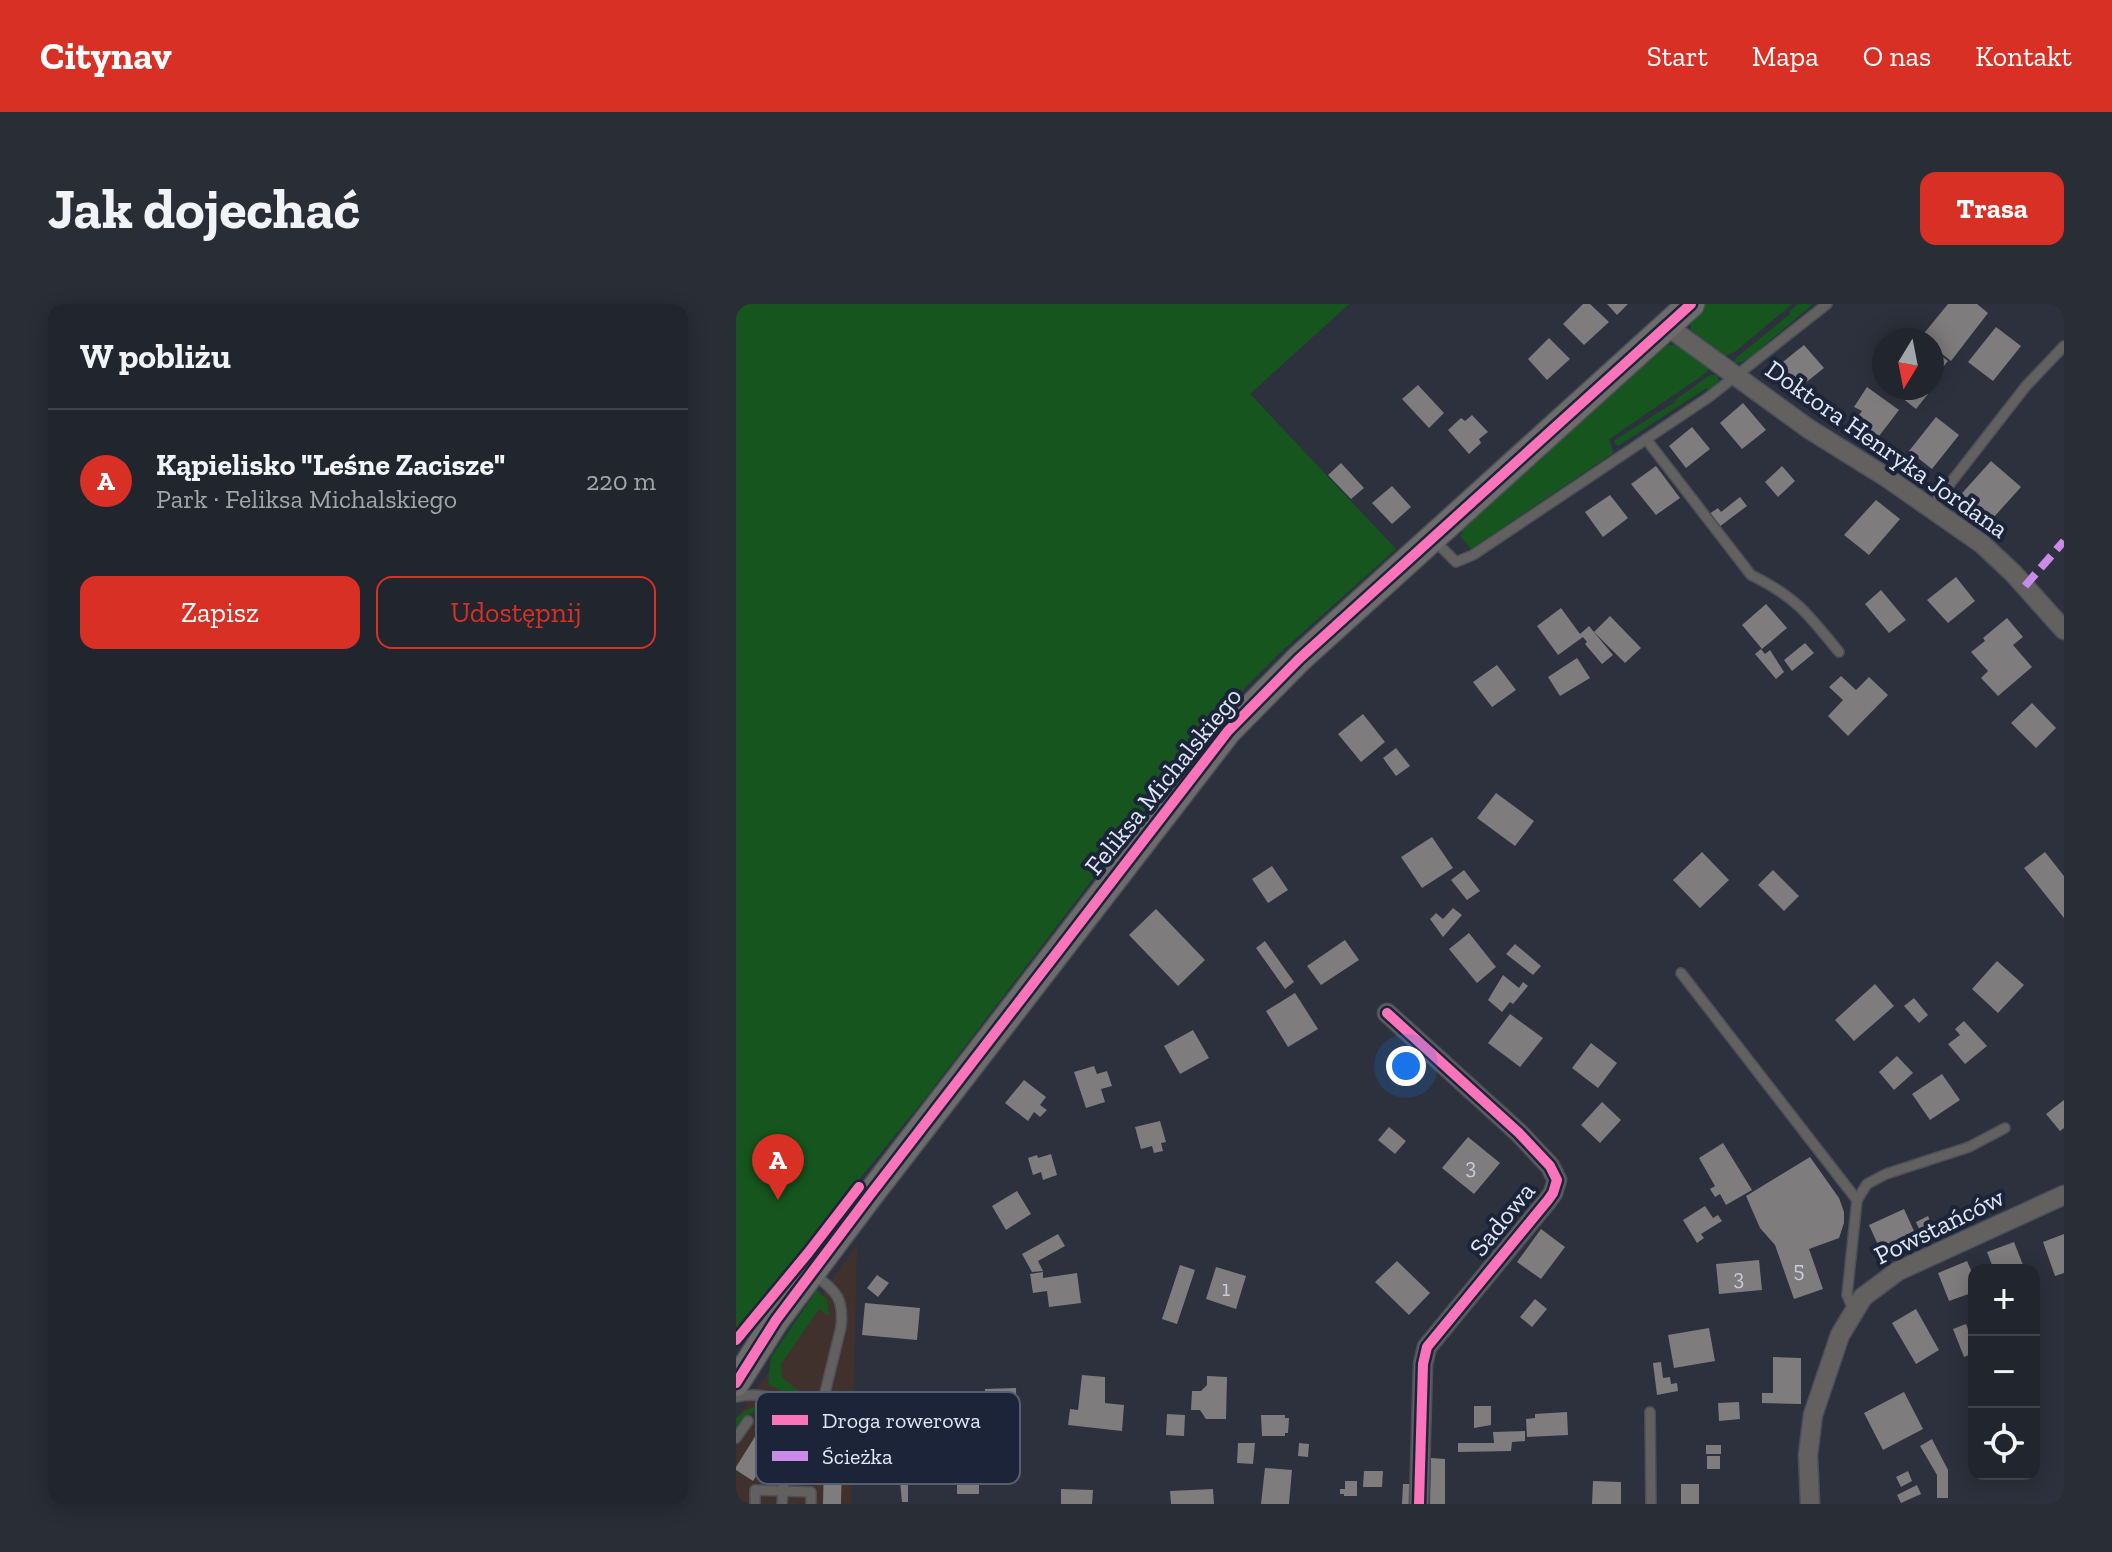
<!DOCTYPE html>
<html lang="pl">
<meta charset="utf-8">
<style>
:root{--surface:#21252e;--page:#292d36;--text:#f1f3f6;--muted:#a2a5aa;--line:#3e424a;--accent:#d93025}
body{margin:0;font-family:"Zilla Slab",serif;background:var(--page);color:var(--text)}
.controls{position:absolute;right:24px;bottom:24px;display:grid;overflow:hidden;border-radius:16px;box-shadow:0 4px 20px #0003}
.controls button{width:72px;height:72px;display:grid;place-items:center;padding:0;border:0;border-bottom:2px solid var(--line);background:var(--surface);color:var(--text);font:40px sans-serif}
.compass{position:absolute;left:1136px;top:24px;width:72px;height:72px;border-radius:50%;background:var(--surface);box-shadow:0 4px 20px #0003;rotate:190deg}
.you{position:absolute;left:670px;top:762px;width:28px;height:28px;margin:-20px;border:6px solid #fff;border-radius:50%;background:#1a73e8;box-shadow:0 0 0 12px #1a73e833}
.badge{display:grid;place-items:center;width:52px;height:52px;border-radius:50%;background:var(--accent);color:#fff;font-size:26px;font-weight:700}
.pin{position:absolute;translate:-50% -66px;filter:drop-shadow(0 2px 4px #0008)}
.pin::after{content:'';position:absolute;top:42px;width:28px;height:24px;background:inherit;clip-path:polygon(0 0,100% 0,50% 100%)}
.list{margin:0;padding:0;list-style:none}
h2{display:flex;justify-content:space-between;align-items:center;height:104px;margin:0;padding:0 32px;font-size:34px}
h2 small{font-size:26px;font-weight:400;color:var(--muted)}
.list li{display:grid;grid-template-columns:52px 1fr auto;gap:24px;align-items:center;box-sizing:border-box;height:144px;padding:0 32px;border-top:2px solid var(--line)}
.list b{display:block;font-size:30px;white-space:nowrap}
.list p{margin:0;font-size:26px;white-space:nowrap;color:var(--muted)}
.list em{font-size:26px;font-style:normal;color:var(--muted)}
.actions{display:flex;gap:16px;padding:24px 32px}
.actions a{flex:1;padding:18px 0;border:2px solid var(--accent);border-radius:16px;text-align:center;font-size:28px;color:var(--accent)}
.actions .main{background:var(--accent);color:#fff}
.icon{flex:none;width:44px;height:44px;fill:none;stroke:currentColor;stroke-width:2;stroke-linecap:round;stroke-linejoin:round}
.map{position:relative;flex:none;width:1328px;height:1200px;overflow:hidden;border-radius:16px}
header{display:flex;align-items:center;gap:48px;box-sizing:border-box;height:112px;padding:0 40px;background:var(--accent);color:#fff}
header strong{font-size:38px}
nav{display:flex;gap:44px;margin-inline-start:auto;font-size:28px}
.intro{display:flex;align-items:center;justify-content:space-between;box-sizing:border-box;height:192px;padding:0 48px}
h1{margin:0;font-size:56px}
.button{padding:20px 36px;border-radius:16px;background:var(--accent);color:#fff;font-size:28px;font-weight:700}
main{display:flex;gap:48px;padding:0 48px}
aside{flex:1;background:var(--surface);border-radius:16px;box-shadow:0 4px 20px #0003}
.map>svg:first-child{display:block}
.commercial{fill:#41312d}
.green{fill:#16561e}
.building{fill:#7f7c7e}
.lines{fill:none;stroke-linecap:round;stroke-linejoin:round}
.lane-casing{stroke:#4a4f59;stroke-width:12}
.street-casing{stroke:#4a4f59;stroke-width:21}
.secondary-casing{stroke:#4a4f59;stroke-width:29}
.lane{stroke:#626160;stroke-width:9}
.street{stroke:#626160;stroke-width:18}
.secondary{stroke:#6e6c6a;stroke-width:26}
.quiet{stroke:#ca8be6;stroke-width:8;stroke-dasharray:16 8;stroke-linecap:butt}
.cycleway-casing{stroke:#1b2439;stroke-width:15}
.cycleway{stroke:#fb73b8;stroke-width:10}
.labels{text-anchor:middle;stroke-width:8;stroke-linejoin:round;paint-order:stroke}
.number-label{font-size:22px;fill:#c7ccd6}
.street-label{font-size:26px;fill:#dfe6f4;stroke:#1b2439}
.key{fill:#1b2439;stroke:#565e71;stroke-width:2}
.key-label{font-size:22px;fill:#dfe6f4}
</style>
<header>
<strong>Citynav</strong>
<nav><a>Start</a><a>Mapa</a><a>O nas</a><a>Kontakt</a></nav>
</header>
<div class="intro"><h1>Jak dojechać</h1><a class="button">Trasa</a></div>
<main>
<aside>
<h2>W pobliżu<small></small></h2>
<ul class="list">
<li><span class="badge">A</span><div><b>Kąpielisko &quot;Leśne Zacisze&quot;</b><p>Park · Feliksa Michalskiego</p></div><em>220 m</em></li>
</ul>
<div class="actions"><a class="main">Zapisz</a><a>Udostępnij</a></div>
</aside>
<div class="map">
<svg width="1328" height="1200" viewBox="0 0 1328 1200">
<rect width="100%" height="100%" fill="#2c313d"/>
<!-- commercial -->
<path class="commercial" d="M121,940L115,1200H0V1115Z"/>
<!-- green -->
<g class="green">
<path d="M0,0H613L514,90L660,245L546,347L482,411L194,788L0,1028Z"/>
<path d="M969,0H1056L1000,47L989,52L955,26L954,17Z"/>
<path d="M1062,0H1077L1027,42L1029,45L1006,58L998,59L1000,54L1054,10L1053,8Z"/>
<path d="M926,41H945L974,64L970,69L873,135L877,149L735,245L724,232L727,229L725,222Z"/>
<path d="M974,71H982V78L973,87L970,84L882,142L879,140V136L939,98V96Z"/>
<path d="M81,986L91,996L93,1012L83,1005L45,1060L46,1074L63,1087V1091L59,1093L32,1080L35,1053Z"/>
<path d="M22,1098C39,1098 49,1108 47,1125L19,1108L7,1114L0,1125V1114L10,1106L22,1102Z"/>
</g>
<!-- building -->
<g class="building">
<path d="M847,0H854L873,18L848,41L827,20Z"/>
<path d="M871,0H892L881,11Z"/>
<path d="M1212,0H1241L1252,9L1215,57L1196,42V36L1185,33Z"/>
<path d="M1260,23L1285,42L1257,77L1232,58Z"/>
<path d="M813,34L834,55L811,76L792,55Z"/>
<path d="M1068,41L1088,64L1063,84L1043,61Z"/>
<path d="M1196,45L1212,57L1196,76Z"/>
<path d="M682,81L708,109L693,124L666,95Z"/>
<path d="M1131,83L1163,106L1140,136L1117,119L1126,107L1118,103Z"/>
<path d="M1166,84H1184L1192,90L1180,105L1161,90Z"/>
<path d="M1007,99L1030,126L1006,145L984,119Z"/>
<path d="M736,111L752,128L743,135L745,139L733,150L712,126L725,114L729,117Z"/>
<path d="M1200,113L1223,131L1196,165L1173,147Z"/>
<path d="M956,123L974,145L950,164L933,142Z"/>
<path d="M1255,157L1285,183L1249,223L1219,197Z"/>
<path d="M605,159L628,184L615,195L592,171Z"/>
<path d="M920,162L944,194L920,211L895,180Z"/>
<path d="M1046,162L1059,177L1042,193L1029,178Z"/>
<path d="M656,182L675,203L656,220L636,199Z"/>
<path d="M874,191L892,214L867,233L849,208Z"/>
<path d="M1004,193L1011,202L983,223L973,210L982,204L985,208Z"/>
<path d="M1140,196L1164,215L1133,251L1108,231Z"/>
<path d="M1220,273L1239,297L1212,319L1191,296Z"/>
<path d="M1145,286L1170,316L1153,329L1129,300Z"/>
<path d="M1030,300L1051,324L1026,345L1006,321Z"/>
<path d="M825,304L844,330L853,322L877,351L866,360L849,340L851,338L847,333L822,351L801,322Z"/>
<path d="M874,312L905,344L889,359L858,328Z"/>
<path d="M1271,314L1287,333L1277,341L1296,363L1262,392L1245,374L1252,367L1235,348L1249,337L1247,334Z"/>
<path d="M1069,339L1078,349L1056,367L1048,356Z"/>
<path d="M1025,345L1029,350L1034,346L1048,368L1040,375L1019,350Z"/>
<path d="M841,354L854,374L824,392L812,373Z"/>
<path d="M761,361L780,386L756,403L737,378Z"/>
<path d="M1105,372L1120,386L1133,373L1152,391L1112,432L1092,412L1107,396L1093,383Z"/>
<path d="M1296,399L1320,424L1300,444L1275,419Z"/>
<path d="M627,410L649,438L625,458L602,430Z"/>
<path d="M660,444L674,462L660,472L647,454Z"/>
<path d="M760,489L798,517L779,542L741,514Z"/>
<path d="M696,533L717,564L686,584L665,553Z"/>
<path d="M966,548L993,576L964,604L937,576Z"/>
<path d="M1309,548L1328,572V614L1288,564Z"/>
<path d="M536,562L552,586L532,599L516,575Z"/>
<path d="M728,566L744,587L731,596L715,576Z"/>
<path d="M1037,566L1063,592L1048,607L1022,581Z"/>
<path d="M717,604L726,611L707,633L694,615L700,609L707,615Z"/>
<path d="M420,605L469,656L442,682L393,631Z"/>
<path d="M733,629L760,663L741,679L713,645Z"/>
<path d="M609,636L623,656L585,681L571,662Z"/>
<path d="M529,637L558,678L549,685L520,644Z"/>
<path d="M779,640L805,662L797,671L770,650Z"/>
<path d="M1261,657L1288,681L1262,709L1236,685Z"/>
<path d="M767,671L783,684L787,678L792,682L777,700L774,698L766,708L752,696Z"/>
<path d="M1139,680L1158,702L1118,737L1099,716Z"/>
<path d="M559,689L582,725L552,743L530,707Z"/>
<path d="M1178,694L1192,711L1183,719L1168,702Z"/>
<path d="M774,710L807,734L784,763L752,739Z"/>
<path d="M1228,717L1251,742L1229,760L1212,740L1224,731L1219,725Z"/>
<path d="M457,726L473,754L444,770L428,742Z"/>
<path d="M855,739L881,759L862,784L836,764Z"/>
<path d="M1161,752L1177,769L1158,786L1143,768Z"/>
<path d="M358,762L361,770L371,767L376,782L365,785L369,798L350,804L338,768Z"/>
<path d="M1206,770L1224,796L1194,816L1176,790Z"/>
<path d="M288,776L310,793L304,801L311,806L304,813L298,808L292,817L269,799Z"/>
<path d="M1328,796V824L1324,827L1310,810Z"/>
<path d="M866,798L885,816L864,839L845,821Z"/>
<path d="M424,817L430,838L425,839L427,847L418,849L416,842L405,845L399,823Z"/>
<path d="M653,823L670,837L659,850L642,836Z"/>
<path d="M732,833L764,859L738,890L706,864Z"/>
<path d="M987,839L1016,886L990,901L984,890L979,893L974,885L979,882L963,854Z"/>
<path d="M315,850L321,871L307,876L305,868L297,871L292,854L301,851L302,854Z"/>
<path d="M1074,853L1103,894L1108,908V919L1103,934L1073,945L1087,985L1058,995L1039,941L1024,924L1010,892Z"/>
<path d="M281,887L295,910L270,926L256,902Z"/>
<path d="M969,902L977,914L982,911L986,917L965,930L968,934L961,939L947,916Z"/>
<path d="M1168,905L1183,938L1148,954L1133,921Z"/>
<path d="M1192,912L1200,930L1188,936L1180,918Z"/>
<path d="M805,925L829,943L805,975L781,958Z"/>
<path d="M322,930L329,942L302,957L307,967L296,968L286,950Z"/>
<path d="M1328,930V969L1319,972L1307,938Z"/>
<path d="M1278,938L1289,966H1258L1251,948Z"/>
<path d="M1023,956L1026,986L983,990L980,960Z"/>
<path d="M661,957L694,989L673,1011L639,978Z"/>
<path d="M1231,957L1238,973V988L1213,997L1202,969Z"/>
<path d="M444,961L459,966L441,1020L426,1015Z"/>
<path d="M480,963L510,972L500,1005L470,995Z"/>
<path d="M307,968V974L341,969L345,999L313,1003L311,987L297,989L294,970Z"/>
<path d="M141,971L153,979L142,993L131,984Z"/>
<path d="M799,995L811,1005L796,1023L784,1013Z"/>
<path d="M129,999L184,1004L181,1036L126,1031Z"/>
<path d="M1180,1005L1203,1046L1180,1060L1156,1019Z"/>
<path d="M1230,1020L1238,1041V1049L1228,1053L1217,1025Z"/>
<path d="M973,1024L979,1057L938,1064L932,1031Z"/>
<path d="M1037,1053L1065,1054V1100L1026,1099V1089H1037Z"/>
<path d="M925,1058L927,1074L934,1073L935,1080L941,1079L942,1087L921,1091L917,1059Z"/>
<path d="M346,1071L369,1073V1099L388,1101L386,1127L332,1121L334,1105L342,1106Z"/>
<path d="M471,1072L491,1073L490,1115H470L464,1106H455L456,1087H465L471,1081Z"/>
<path d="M280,1084L281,1122H249V1085Z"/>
<path d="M1168,1088L1187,1125L1147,1146L1128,1109Z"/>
<path d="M1003,1098L1004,1115L983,1117L982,1099Z"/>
<path d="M738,1102H755V1121L738,1124Z"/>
<path d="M831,1108L832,1131L791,1133L790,1115L799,1114V1110Z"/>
<path d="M431,1110L449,1111L448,1132L430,1131Z"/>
<path d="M525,1111H549V1114H553L552,1129H549V1132H526Z"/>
<path d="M30,1115L48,1127L17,1177L0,1166V1163Z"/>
<path d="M789,1127V1137L776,1138L775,1147L722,1148V1139H758L757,1128Z"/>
<path d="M1196,1135L1212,1166V1194H1201V1171L1184,1142Z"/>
<path d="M502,1139H519L517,1160L501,1159Z"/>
<path d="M563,1139L573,1140L572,1153L562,1152Z"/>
<rect x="970" y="1141" width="15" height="9"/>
<rect x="971" y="1152" width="13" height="13"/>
<path d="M695,1154L709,1155V1200H694Z"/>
<path d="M88,1156L106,1157L105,1200H87Z"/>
<path d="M118,1160H129L128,1181H118Z"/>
<path d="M529,1164L556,1166L553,1200H525Z"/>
<path d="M628,1167H647L646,1183H627Z"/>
<path d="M1172,1167L1176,1177L1165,1183L1160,1173Z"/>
<path d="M231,1169H243V1190H221V1180H231Z"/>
<path d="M164,1177H172V1198H166Z"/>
<path d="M609,1177H621V1192H608V1190H604V1185H609Z"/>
<path d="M857,1177L885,1178V1200H856Z"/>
<path d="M667,1180H676V1200H666Z"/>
<rect x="945" y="1180" width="18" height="20"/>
<path d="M1181,1181L1185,1190L1165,1199L1161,1191Z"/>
<path d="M325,1185L357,1186L356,1200H325Z"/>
<path d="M477,1185L478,1200H435L434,1187Z"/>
</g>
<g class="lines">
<!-- lane casing -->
<g class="lane-casing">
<g id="lane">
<path d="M910,135L1015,271C1060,293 1072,310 1103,348"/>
<path d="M1195,204L1290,82L1328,42"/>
<path d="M699,237L720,258L737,251L973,93L1091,0"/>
<path d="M945,669L1121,896"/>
<path d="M1117,1005L1111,991L1121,896L1131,880L1150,870L1233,843L1269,824"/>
<path d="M0,1093C27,1087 53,1094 60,1124L48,1175L46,1200"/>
<path d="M914,1108L915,1200"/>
<path d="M60,1124L72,1117L86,1101L105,1023C108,993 100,988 78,970"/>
<path d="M0,1134L12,1117"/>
<path d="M19,1200V1186L75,1188V1200"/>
</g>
</g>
<!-- street casing -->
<g class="street-casing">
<g id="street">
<path d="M931,22L1073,125L1150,173L1246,240L1277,269L1328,326"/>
<path d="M651,709L783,829L814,862L821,876L817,889L812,896L691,1043L687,1060L683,1200"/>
<path d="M1074,1200L1072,1151L1077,1111L1104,1031L1127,993L1162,967L1328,891"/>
</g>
</g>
<!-- secondary casing -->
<g class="secondary-casing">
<path id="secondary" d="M0,1079L40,1016L134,891L492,427L563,355L955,0"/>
</g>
<!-- lane -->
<use href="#lane" class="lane"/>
<!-- street -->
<use href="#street" class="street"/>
<!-- secondary -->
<use href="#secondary" class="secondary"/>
<!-- quiet -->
<path class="quiet" d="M1289,282L1328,237"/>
<!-- cycleway casing -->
<g class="cycleway-casing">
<g id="cycleway">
<path d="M651,709L783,829L814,862L821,876L817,889L812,896L691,1043L687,1060L683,1200"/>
<path d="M0,1036L72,949L123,883"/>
<path d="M0,1079L40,1016L134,891L492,427L563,355L955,0"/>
</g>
</g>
<!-- cycleway -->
<use href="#cycleway" class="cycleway"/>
</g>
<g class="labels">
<!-- number labels -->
<g class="number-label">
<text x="735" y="870">3</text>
<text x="1063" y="973">5</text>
<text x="1003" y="981">3</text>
<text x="490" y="992">1</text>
</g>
<!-- street labels -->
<g class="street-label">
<text transform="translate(1151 145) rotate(35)" y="9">Doktora Henryka Jordana</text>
<text transform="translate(427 477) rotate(-51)" y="9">Feliksa Michalskiego</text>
<text transform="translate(766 915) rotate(-51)" y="9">Sadowa</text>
<text transform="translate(1203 922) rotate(-26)" y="9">Powstańców</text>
</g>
</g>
<!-- legend -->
<rect x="20" y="1088" width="264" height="92" rx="12" class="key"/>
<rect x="36" y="1111" width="36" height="10" fill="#fb73b8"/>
<rect x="36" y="1147" width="36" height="10" fill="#ca8be6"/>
<g class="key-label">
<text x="86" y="1124">Droga rowerowa</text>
<text x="86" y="1160">Ścieżka</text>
</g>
</svg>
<div class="controls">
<button>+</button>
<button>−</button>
<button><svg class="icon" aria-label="locate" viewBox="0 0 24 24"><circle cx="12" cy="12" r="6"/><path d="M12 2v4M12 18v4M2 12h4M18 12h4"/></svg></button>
</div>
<svg class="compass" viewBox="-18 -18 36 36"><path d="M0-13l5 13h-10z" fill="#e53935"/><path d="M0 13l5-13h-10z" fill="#a2a5aa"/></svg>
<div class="you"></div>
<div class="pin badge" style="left:42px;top:896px">A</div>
</div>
</main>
